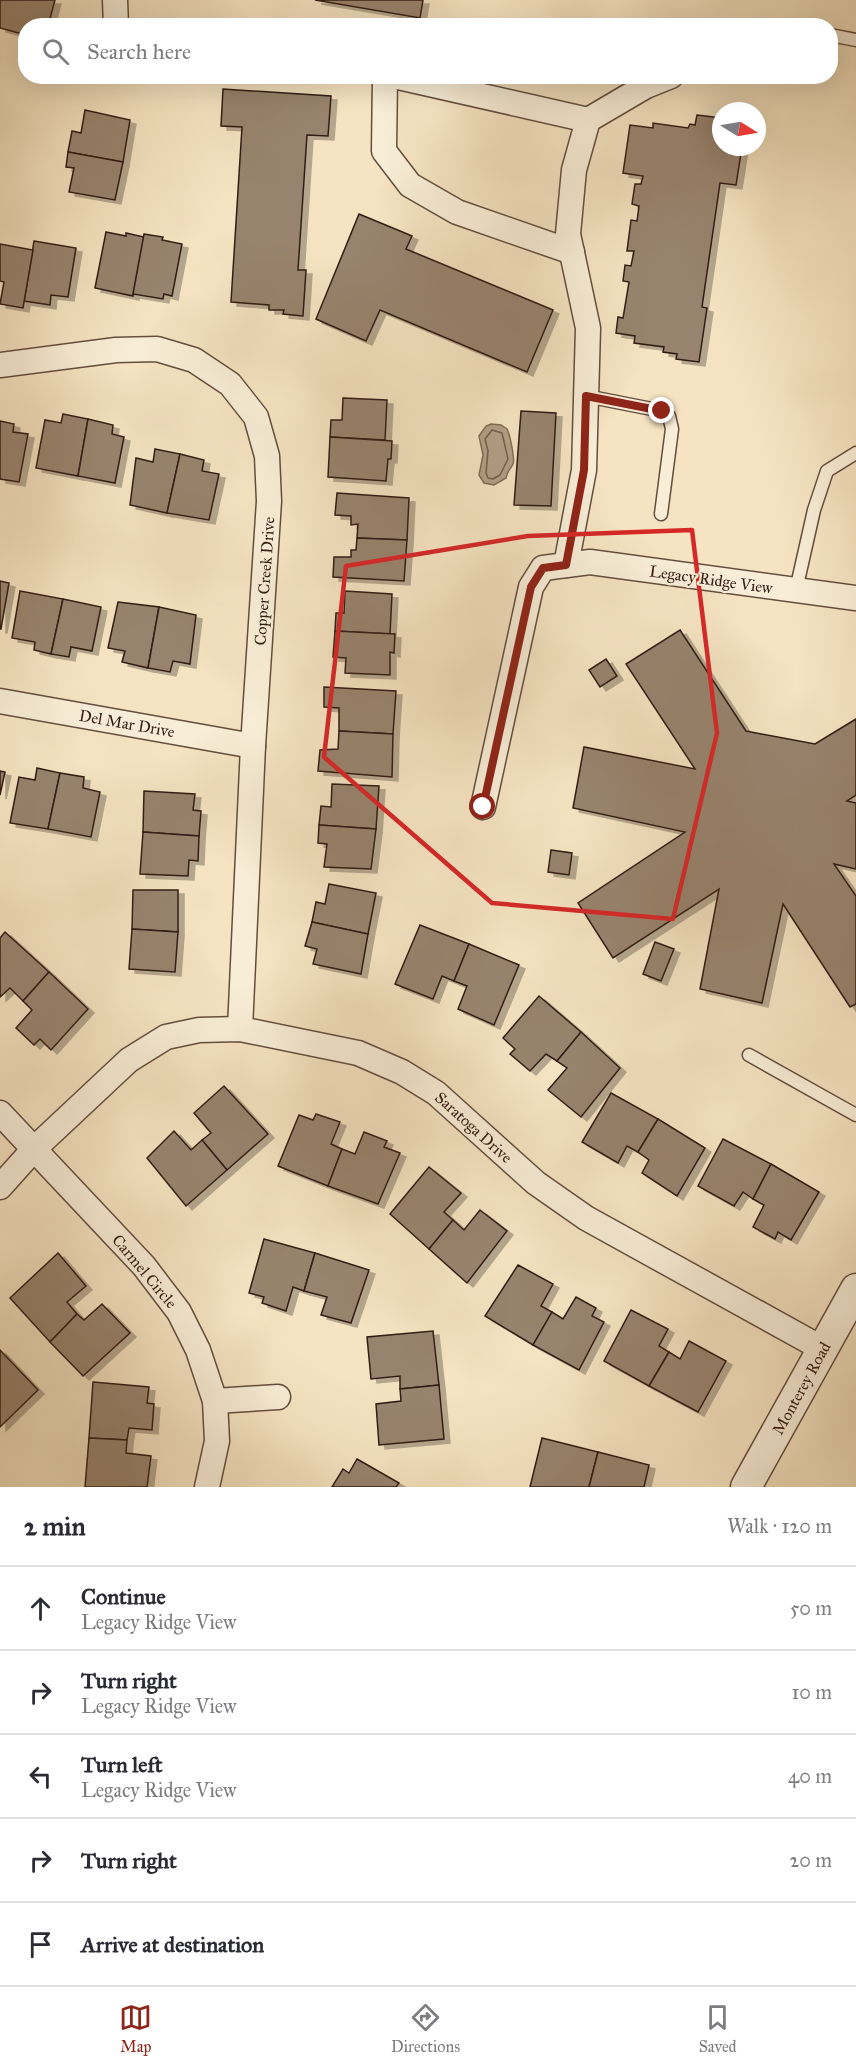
<!DOCTYPE html>
<meta charset="utf-8">
<style>
:root{--surface:#fff;--page:#f2f2f3;--text:#2b2b33;--muted:#7c7c81;--line:#e1e1e2;--accent:#8f2418}
body{margin:0;font-family:"IM FELL Great Primer",serif;background:var(--page);color:var(--text)}
.compass{position:absolute;left:712px;top:102px;width:54px;height:54px;border-radius:50%;background:var(--surface);box-shadow:0 6px 24px #0002;rotate:101deg}
.stop{position:absolute;width:18px;height:18px;margin:-14px;border:4px solid #8f2418;border-radius:50%;background:#fff}
.stop.end{background:#8f2418;border-color:#fff;box-shadow:0 2px 6px #0008}
.list{margin:0;padding:0;list-style:none}
h2{display:flex;justify-content:space-between;align-items:center;height:78px;margin:0;padding:0 24px;font-size:26px}
h2 small{font-size:20px;font-weight:400;color:var(--muted)}
.list li{display:grid;grid-template-columns:39px 1fr auto;gap:18px;align-items:center;box-sizing:border-box;height:84px;padding:0 24px;border-top:2px solid var(--line)}
.list b{display:block;font-size:22px;white-space:nowrap}
.list p{margin:0;font-size:20px;white-space:nowrap;color:var(--muted)}
.list em{font-size:20px;font-style:normal;color:var(--muted)}
.icon{flex:none;width:33px;height:33px;fill:none;stroke:currentColor;stroke-width:2;stroke-linecap:round;stroke-linejoin:round}
.map{position:relative;flex:none;width:856px;height:1487px;overflow:hidden}
.search{position:absolute;background:var(--surface);box-shadow:0 6px 24px #0002;left:18px;right:18px;top:18px;height:66px;display:flex;align-items:center;gap:15px;box-sizing:border-box;padding:0 21px;border-radius:24px;color:var(--muted);font-size:22px}
.sheet{height:498px;background:var(--surface)}
nav{display:flex;justify-content:space-around;align-items:center;box-sizing:border-box;height:84px;border-top:2px solid var(--line);background:var(--surface);font-size:16px;color:var(--muted)}
nav a{display:grid;justify-items:center;gap:3px}
nav .on{color:var(--accent)}
.map>svg:first-child{display:block}
.water{fill:#b39f86;stroke:#806b58;stroke-width:1.5}
.lines{fill:none;stroke-linecap:round;stroke-linejoin:round}
.shore{stroke:#735e4d;stroke-width:1.5}
.building{fill:#98836e;stroke:#331c14;stroke-width:1.5;filter:url(#shadow)}
.service-casing{stroke:#644e3f;stroke-width:15}
.minor-casing{stroke:#644e3f;stroke-width:27}
.tertiary-casing{stroke:#644e3f;stroke-width:33}
.service{stroke:#f8edd7;stroke-width:12}
.minor{stroke:#f8edd7;stroke-width:24}
.tertiary{stroke:#f8edd7;stroke-width:30}
.route{stroke:#8f2418;stroke-width:8}
.marked{fill:none;stroke:#d62828;stroke-width:4.5;stroke-linejoin:round}
.labels{text-anchor:middle;stroke-width:4.5;stroke-linejoin:round;paint-order:stroke}
.street-label{font-size:16px;fill:#331c14;stroke:#f8edd7}
</style>
<div class="map">
<svg width="856" height="1487" viewBox="0 0 856 1487">
<defs>
<filter id="shadow"><feDropShadow dx="6" dy="4" stdDeviation="0" flood-color="#0004"/></filter>
</defs>
<rect width="100%" height="100%" fill="#f5e3c1"/>
<filter id="stains"><feTurbulence type="fractalNoise" baseFrequency=".00333" numOctaves="4"/><feColorMatrix values="0 0 0 0 .2 0 0 0 0 .09 0 0 0 0 .02 0 0 0 .5 -.17"/></filter>
<radialGradient id="worn" r=".72"><stop offset=".6" stop-color="#630" stop-opacity="0"/><stop offset="1" stop-color="#630" stop-opacity=".3"/></radialGradient>
<!-- water -->
<path class="water" d="M491,424L501,425L507,429C510,435 515,459 513,464C510,470 507,471 506,478L494,485L484,483L479,475L483,455L479,436L486,426Z"/>
<g class="lines">
<!-- shore -->
<path class="shore" d="M492,430L502,433L508,459L500,475L493,479L488,478L486,473L488,451L485,439Z"/>
</g>
<!-- building -->
<g class="building">
<path d="M0,0H55L48,26H26V35L0,28Z"/>
<path d="M315,0H423L420,18Z"/>
<path d="M223,89L331,96L328,136L307,135L298,270H306L303,316L283,314L284,310H269V305L231,302L242,127L221,126Z"/>
<path d="M85,110L130,120L123,162L68,152L72,131L81,133Z"/>
<path d="M697,115L721,118V147H742L736,185L720,183L702,307L707,308L699,362L676,359L677,354L663,352L664,347L634,343L635,336L616,333L618,317L623,318L629,282L623,281L625,265L631,266L634,251H627L631,220L637,221L639,206L632,204L635,184H641L643,176L623,173L630,125L653,128V123L688,128L690,124L695,125Z"/>
<path d="M68,152L123,162L115,200L69,192L74,168L66,167Z"/>
<path d="M359,214L412,236L406,249L553,310L527,372L380,310L366,341L316,319Z"/>
<path d="M106,232L126,236V233L144,237L133,296L95,288Z"/>
<path d="M144,234L163,237L162,240L182,244L172,296L164,294L163,299L133,294Z"/>
<path d="M34,241L76,248L68,297L51,295L50,305L24,301Z"/>
<path d="M0,244L33,250L23,308L0,304L4,282L0,281Z"/>
<path d="M343,398L387,400L385,440L330,437L331,420H342Z"/>
<path d="M521,411L556,413L551,506L514,505Z"/>
<path d="M63,414L88,419L78,476L36,468L45,420L61,423Z"/>
<path d="M88,419L113,425L112,434L124,437L115,483L78,476Z"/>
<path d="M0,421L14,424L13,432L28,434L19,482L0,479Z"/>
<path d="M330,437L392,441L391,459H388L386,481L328,477Z"/>
<path d="M155,449L180,454L167,513L130,505L136,458L153,462Z"/>
<path d="M180,454L204,460L202,471L219,474L209,520L167,513Z"/>
<path d="M337,493L409,498L407,540L357,538L358,524L351,525V516L335,515Z"/>
<path d="M357,538L407,540L404,581L333,577L334,557H351V550H356Z"/>
<path d="M0,581L9,583L1,629H0Z"/>
<path d="M20,591L63,599L51,654L34,650L35,642L12,638Z"/>
<path d="M345,591L392,594L390,634L335,631L336,613H344Z"/>
<path d="M63,599L101,607L92,651L71,647L69,657L51,654Z"/>
<path d="M118,602L159,607L148,668L122,662L125,651L108,648Z"/>
<path d="M159,607L196,615L190,664L173,661L170,672L148,668Z"/>
<path d="M680,630L746,731L815,744L856,719V795L847,801L856,803V869L834,864L856,896V1004L850,1007L783,904L762,1003L700,989L719,889L613,958L578,903L685,832L573,808L584,747L695,769L626,664Z"/>
<path d="M335,631L395,634L394,653L390,652V675L345,673L346,658L333,657Z"/>
<path d="M606,659L617,676L600,687L589,670Z"/>
<path d="M324,687L396,691L393,734L339,731V708L324,707Z"/>
<path d="M339,731L393,734L392,777L318,771L320,750L338,749Z"/>
<path d="M37,768L60,773L48,829L10,823L19,777L35,780Z"/>
<path d="M0,771L5,772L0,795Z"/>
<path d="M60,773L84,777L83,788L100,792L91,837L48,829Z"/>
<path d="M332,784L379,786L376,829L319,825L321,806L331,807Z"/>
<path d="M144,791L195,794L193,810L201,811L199,836L143,832Z"/>
<path d="M319,825L376,829L371,869L324,867L327,844L318,843Z"/>
<path d="M143,832L199,836L198,861L189,860L188,876L140,874Z"/>
<path d="M551,850L572,853L569,875L548,872Z"/>
<path d="M329,884L376,893L368,934L312,922L316,902L325,904Z"/>
<path d="M133,890H178V932L132,929Z"/>
<path d="M312,922L368,934L361,974L313,964L317,949L305,946Z"/>
<path d="M420,925L469,944L454,981L442,976L433,999L395,984Z"/>
<path d="M132,929L178,932L175,972L129,969Z"/>
<path d="M5,932L49,972L23,1001L10,988L0,997V938Z"/>
<path d="M655,942L674,949L661,981L643,974Z"/>
<path d="M469,944L519,965L494,1025L458,1009L467,986L454,981Z"/>
<path d="M49,972L88,1009L51,1050L40,1039L34,1045L16,1028L32,1010L23,1001Z"/>
<path d="M539,996L581,1032L557,1061L546,1054L530,1071L510,1054L515,1049L503,1038Z"/>
<path d="M581,1032L620,1068L581,1117L548,1090L567,1068L557,1061Z"/>
<path d="M224,1086L268,1134L227,1170L202,1140L211,1133L194,1113Z"/>
<path d="M611,1093L658,1119L638,1152L627,1146L618,1163L582,1142Z"/>
<path d="M316,1114L340,1122L331,1144L342,1149L328,1186L278,1166L299,1115L313,1120Z"/>
<path d="M658,1119L705,1148L677,1196L642,1173L649,1160L638,1152Z"/>
<path d="M174,1131L191,1150L202,1140L227,1170L186,1206L147,1158Z"/>
<path d="M364,1132L387,1141L384,1147L400,1153L378,1204L328,1186L342,1149L355,1154Z"/>
<path d="M723,1139L771,1164L753,1199L743,1192L734,1206L698,1186Z"/>
<path d="M771,1164L819,1192L791,1240L778,1232L775,1239L753,1227L764,1205L753,1199Z"/>
<path d="M429,1167L461,1193L444,1212L453,1220L429,1249L390,1214Z"/>
<path d="M480,1210L507,1231L467,1283L429,1249L453,1220L464,1230Z"/>
<path d="M264,1239L315,1253L304,1291L293,1287L286,1311L262,1303L264,1297L249,1293Z"/>
<path d="M58,1253L86,1286L67,1302L77,1314L50,1342L10,1298Z"/>
<path d="M315,1253L369,1270L351,1323L321,1315L327,1297L304,1291Z"/>
<path d="M518,1265L553,1284L541,1306L552,1312L533,1345L485,1316Z"/>
<path d="M576,1297L596,1308L592,1316L604,1322L579,1370L533,1345L552,1312L563,1319Z"/>
<path d="M102,1304L130,1333L83,1376L50,1342L77,1314L84,1320Z"/>
<path d="M631,1310L668,1329L659,1346L669,1352L649,1386L604,1361Z"/>
<path d="M433,1331L439,1385L400,1389V1376L371,1379L367,1337Z"/>
<path d="M689,1341L726,1361L698,1412L649,1386L669,1352L680,1359Z"/>
<path d="M0,1350L38,1390L0,1427Z"/>
<path d="M93,1382L149,1387L147,1403L154,1404L152,1430L129,1428L127,1440L89,1438Z"/>
<path d="M439,1385L444,1439L379,1445L376,1404L401,1401L400,1389Z"/>
<path d="M89,1438L127,1440L126,1453L151,1456L147,1487H85Z"/>
<path d="M542,1438L598,1452L589,1487H530Z"/>
<path d="M598,1452L649,1465L644,1487H589Z"/>
<path d="M357,1459L399,1483L396,1487H332L343,1469L349,1473Z"/>
</g>
<g class="lines">
<!-- service casing -->
<g class="service-casing">
<g id="service">
<path d="M830,35L856,40"/>
<path d="M586,396L662,411L669,416L672,429L661,514"/>
<path d="M796,590L814,510L827,471L856,453"/>
<path d="M749,1055L856,1115"/>
</g>
</g>
<!-- minor casing -->
<g class="minor-casing">
<g id="minor">
<path d="M115,0L116,26"/>
<path d="M385,76L384,151L410,185L457,212L572,252"/>
<path d="M394,76L588,120"/>
<path d="M0,365L116,350L157,349L194,360L230,384L256,417L267,456L269,501L253,746L240,1029"/>
<path d="M566,565L584,470L588,328L568,234L574,170L588,120L646,86L671,76"/>
<path d="M0,701L253,746"/>
<path d="M483,807L531,587L543,568L590,562L856,598"/>
<path d="M0,1113L144,1266L179,1312L198,1350L215,1401L217,1441L207,1487"/>
<path d="M0,1187L34,1149L129,1060L166,1037L199,1030L240,1029L358,1053L402,1072L436,1093L536,1183L586,1218L823,1349"/>
<path d="M215,1401L278,1397"/>
</g>
</g>
<!-- tertiary casing -->
<g class="tertiary-casing">
<path id="tertiary" d="M746,1487L856,1289"/>
</g>
<!-- service -->
<use href="#service" class="service"/>
<!-- minor -->
<use href="#minor" class="minor"/>
<!-- tertiary -->
<use href="#tertiary" class="tertiary"/>
</g>
<g class="lines">
<!-- route -->
<path class="route" d="M483,807L531,587L543,568L566,565L584,470L586,396L662,411"/>
</g>
<!-- marked area -->
<path class="marked" d="M692,530L717,733L673,919L492,903L324,757L346,566L528,536Z"/>
<g class="labels">
<!-- street labels -->
<g class="street-label">
<text transform="translate(711 579) rotate(8)" y="6">Legacy Ridge View</text>
<text transform="translate(264 581) rotate(-86)" y="6">Copper Creek Drive</text>
<text transform="translate(127 723) rotate(10)" y="6">Del Mar Drive</text>
<text transform="translate(474 1127) rotate(42)" y="6">Saratoga Drive</text>
<text transform="translate(145 1271) rotate(50)" y="6">Carmel Circle</text>
<text transform="translate(801 1388) rotate(-61)" y="6">Monterey Road</text>
</g>
</g>
<rect width="100%" height="100%" filter="url(#stains)"/>
<rect width="100%" height="100%" fill="url(#worn)"/>
</svg>
<svg class="compass" viewBox="-18 -18 36 36"><path d="M0-13l5 13h-10z" fill="#e53935"/><path d="M0 13l5-13h-10z" fill="#7c7c81"/></svg>
<div class="stop" style="left:483px;top:807px"></div>
<div class="stop end" style="left:662px;top:411px"></div>
<div class="search"><svg class="icon" aria-label="search" viewBox="0 0 24 24"><circle cx="10" cy="10" r="6"/><path d="M15 15l6 6"/></svg>Search here</div>
</div>
<section class="sheet">
<h2>2 min<small>Walk · 120 m</small></h2>
<ul class="list">
<li><svg class="icon" aria-label="ahead" viewBox="0 0 24 24"><path d="M12 20V5M6 11l6-6 6 6"/></svg><div><b>Continue</b><p>Legacy Ridge View</p></div><em>50 m</em></li>
<li><svg class="icon" aria-label="right" viewBox="0 0 24 24"><path d="M7 20v-9h11M14 6l5 5-5 5"/></svg><div><b>Turn right</b><p>Legacy Ridge View</p></div><em>10 m</em></li>
<li><svg class="icon" aria-label="left" viewBox="0 0 24 24"><path d="M17 20v-9H6M10 6l-5 5 5 5"/></svg><div><b>Turn left</b><p>Legacy Ridge View</p></div><em>40 m</em></li>
<li><svg class="icon" aria-label="right" viewBox="0 0 24 24"><path d="M7 20v-9h11M14 6l5 5-5 5"/></svg><div><b>Turn right</b></div><em>20 m</em></li>
<li><svg class="icon" aria-label="arrive" viewBox="0 0 24 24"><path d="M6 21V4h12l-3 4 3 4H6"/></svg><div><b>Arrive at destination</b></div></li>
</ul>
</section>
<nav>
<a class="on"><svg class="icon" aria-label="map" viewBox="0 0 24 24"><path d="M3 6l6-2 6 2 6-2v14l-6 2-6-2-6 2zM9 4v14M15 6v14"/></svg>Map</a>
<a><svg class="icon" aria-label="directions" viewBox="0 0 24 24"><path d="M12 3l9 9-9 9-9-9zM9 14v-3h6M13 9l2 2-2 2"/></svg>Directions</a>
<a><svg class="icon" aria-label="saved" viewBox="0 0 24 24"><path d="M7 4h10v16l-5-4-5 4z"/></svg>Saved</a>
</nav>
